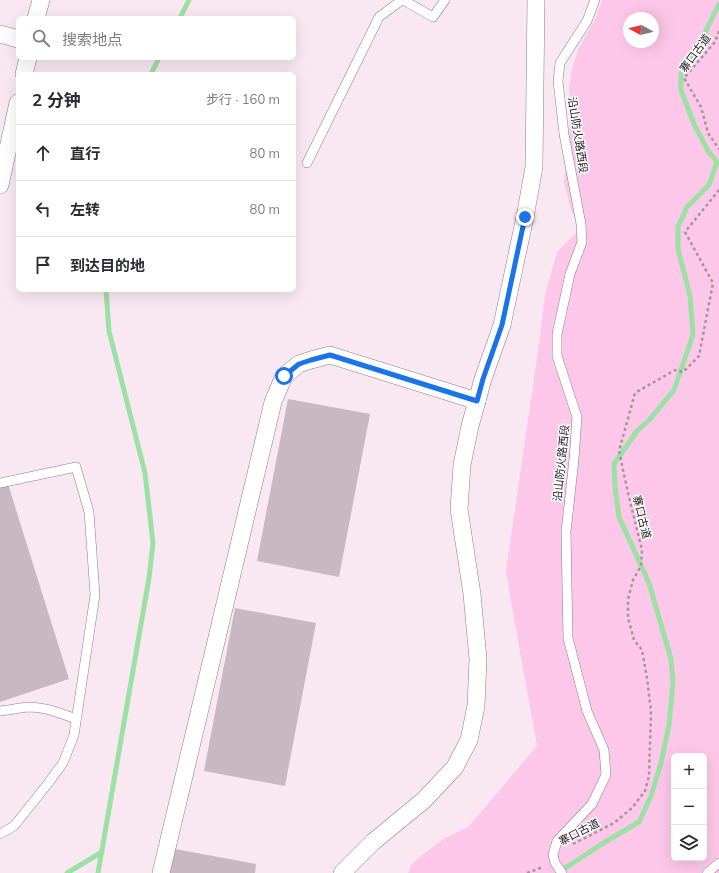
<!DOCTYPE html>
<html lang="zh">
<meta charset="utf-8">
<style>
:root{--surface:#fff;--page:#f2f2f3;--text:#2b2b33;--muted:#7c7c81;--line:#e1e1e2}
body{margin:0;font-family:Mulish,"Noto Sans SC",sans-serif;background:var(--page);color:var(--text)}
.controls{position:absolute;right:12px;bottom:12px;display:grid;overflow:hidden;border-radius:6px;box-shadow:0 4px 16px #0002}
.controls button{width:36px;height:36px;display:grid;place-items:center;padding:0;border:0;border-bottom:1px solid var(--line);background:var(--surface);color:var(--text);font:20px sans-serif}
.compass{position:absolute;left:623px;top:12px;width:36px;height:36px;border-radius:50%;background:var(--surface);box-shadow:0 4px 16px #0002;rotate:278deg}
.stop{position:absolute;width:12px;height:12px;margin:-9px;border:3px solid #1a73e8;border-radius:50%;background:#fff}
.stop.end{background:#1a73e8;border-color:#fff;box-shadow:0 1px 4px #0008}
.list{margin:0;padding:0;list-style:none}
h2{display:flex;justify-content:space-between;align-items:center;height:52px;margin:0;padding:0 16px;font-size:17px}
h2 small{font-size:13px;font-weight:400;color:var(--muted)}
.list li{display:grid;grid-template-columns:26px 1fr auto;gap:12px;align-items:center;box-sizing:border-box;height:56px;padding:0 16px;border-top:1px solid var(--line)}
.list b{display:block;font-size:15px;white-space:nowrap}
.list em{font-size:13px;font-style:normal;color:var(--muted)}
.icon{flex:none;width:22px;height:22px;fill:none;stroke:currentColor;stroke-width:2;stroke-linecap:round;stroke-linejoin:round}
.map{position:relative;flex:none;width:719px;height:873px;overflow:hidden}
.search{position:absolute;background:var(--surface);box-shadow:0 4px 16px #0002;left:16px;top:16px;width:280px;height:44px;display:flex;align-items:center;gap:10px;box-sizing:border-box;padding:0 14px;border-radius:6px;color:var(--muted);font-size:15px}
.panel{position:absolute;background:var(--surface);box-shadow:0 4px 16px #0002;left:16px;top:72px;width:280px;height:220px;border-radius:6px}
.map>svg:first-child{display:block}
.green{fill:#fdc7e9;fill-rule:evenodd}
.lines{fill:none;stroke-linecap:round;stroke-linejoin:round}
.stream{stroke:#9ce1a4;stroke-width:5}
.building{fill:#c8b8c2}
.service-casing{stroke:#8d7e87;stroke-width:10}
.minor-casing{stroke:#8d7e87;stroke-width:18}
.path{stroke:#a2959d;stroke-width:2.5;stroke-dasharray:3 3;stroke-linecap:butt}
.service{stroke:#fff;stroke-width:9}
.minor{stroke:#fff;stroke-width:17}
.route{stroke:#1a73e8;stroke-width:5}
.labels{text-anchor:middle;stroke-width:3;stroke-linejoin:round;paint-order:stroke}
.street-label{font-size:11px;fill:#1d171b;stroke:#fff}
</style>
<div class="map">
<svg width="719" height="873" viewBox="0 0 719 873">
<rect width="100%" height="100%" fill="#f9e8f2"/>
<!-- green -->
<path class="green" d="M602,0H719V873H408L411,865L422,855L445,838L468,827L537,746L512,607L506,571L539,344L545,295L557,252L580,229L571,210L564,182L569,138L570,106L569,87L572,69L578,50L596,17ZM629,18H653V42H629ZM674,756H704V858H674Z"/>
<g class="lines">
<!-- stream -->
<g class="stream">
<path d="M180,18L189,0"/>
<path d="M151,74L159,58"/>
<path d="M559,872L605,842L639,822L651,796L661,763L669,725L673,682L671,659L649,583L619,517L615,487L614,464L637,431L650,419L674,390L693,335L690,296L678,249V227L687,207L709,185L717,162L708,151L694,124L681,90V73L703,37L719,4"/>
<path d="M67,873L102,852"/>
<path d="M98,873L149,578L153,543L145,473L109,331L106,290"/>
</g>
</g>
<!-- building -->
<g class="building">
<path d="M288,399L370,414L339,577L257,561Z"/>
<path d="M8,484L69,679L0,702V486Z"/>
<path d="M235,608L316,623L285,786L204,771Z"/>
<path d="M175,849L256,864L255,873H170Z"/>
</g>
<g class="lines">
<!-- service casing -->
<g class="service-casing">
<g id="service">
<path d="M403,0L433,17L445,0"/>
<path d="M307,163L379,17L402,0"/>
<path d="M0,483L76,467L89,512L95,595L74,735L63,763L46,786L14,826L0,834"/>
<path d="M0,711C9,710 19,708 28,707C45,707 60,713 76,719"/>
<path d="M562,873L555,863L553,855L557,841L592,804L606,775L604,750L587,711L568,638L566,532L574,459L577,417L557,356V334L570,274L582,242L581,224L564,134L558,81L560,63L587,21L595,0"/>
<path d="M707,873L719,863"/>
</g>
</g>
<!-- minor casing -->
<g class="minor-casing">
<g id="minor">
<path d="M36,18L41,0"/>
<path d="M0,34L18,39"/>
<path d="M24,74L28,58"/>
<path d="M0,185L18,103"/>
<path d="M161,873L273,402L284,376L299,364L311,360L330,355L477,401"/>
<path d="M342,873L373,842L424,800L455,767L469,740L476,706L478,659L472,594L459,509L462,465L470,426L483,379L502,325L525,217L534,167L536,0"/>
</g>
</g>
<!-- path -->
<g class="path">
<path d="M719,31L715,42L684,78L701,107L708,133L719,149"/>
<path d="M573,844L614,823L632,808L645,791L649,776L650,743L651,711L647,678L642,650L634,640L628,618V599L633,580L641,566L642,550L628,493L619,451L635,393L675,370L683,372L699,356L713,283L685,232L719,190"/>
<path d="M527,873L543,867"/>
</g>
<!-- service -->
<use href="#service" class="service"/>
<!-- minor -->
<use href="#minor" class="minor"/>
</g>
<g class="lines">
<!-- route -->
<path class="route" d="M284,376L299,364L311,360L330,355L477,401L483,379L502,325L525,217"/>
</g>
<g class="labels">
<!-- street labels -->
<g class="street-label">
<text transform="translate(695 53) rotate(-54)" y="4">寨口古道</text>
<text transform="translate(578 135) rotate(81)" y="4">沿山防火路西段</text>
<text transform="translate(561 463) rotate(-84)" y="4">沿山防火路西段</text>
<text transform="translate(642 517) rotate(76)" y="4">寨口古道</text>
<text transform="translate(579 832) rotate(-27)" y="4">寨口古道</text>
</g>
</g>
</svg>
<div class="controls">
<button>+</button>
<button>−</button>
<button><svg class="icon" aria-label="layers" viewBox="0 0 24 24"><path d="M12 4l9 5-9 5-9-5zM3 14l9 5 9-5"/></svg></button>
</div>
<svg class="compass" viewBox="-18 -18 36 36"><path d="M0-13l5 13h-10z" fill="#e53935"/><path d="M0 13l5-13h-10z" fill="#7c7c81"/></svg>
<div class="stop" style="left:284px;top:376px"></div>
<div class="stop end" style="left:525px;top:217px"></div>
<div class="search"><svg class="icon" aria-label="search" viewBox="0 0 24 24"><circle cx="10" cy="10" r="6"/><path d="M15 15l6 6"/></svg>搜索地点</div>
<section class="panel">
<h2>2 分钟<small>步行 · 160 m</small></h2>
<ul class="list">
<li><svg class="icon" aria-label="ahead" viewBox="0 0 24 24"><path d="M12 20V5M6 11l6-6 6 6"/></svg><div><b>直行</b></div><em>80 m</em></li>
<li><svg class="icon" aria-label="left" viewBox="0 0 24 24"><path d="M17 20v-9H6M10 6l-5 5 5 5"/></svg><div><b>左转</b></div><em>80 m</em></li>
<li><svg class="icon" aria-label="arrive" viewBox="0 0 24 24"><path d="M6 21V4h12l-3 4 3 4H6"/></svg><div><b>到达目的地</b></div></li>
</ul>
</section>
</div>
